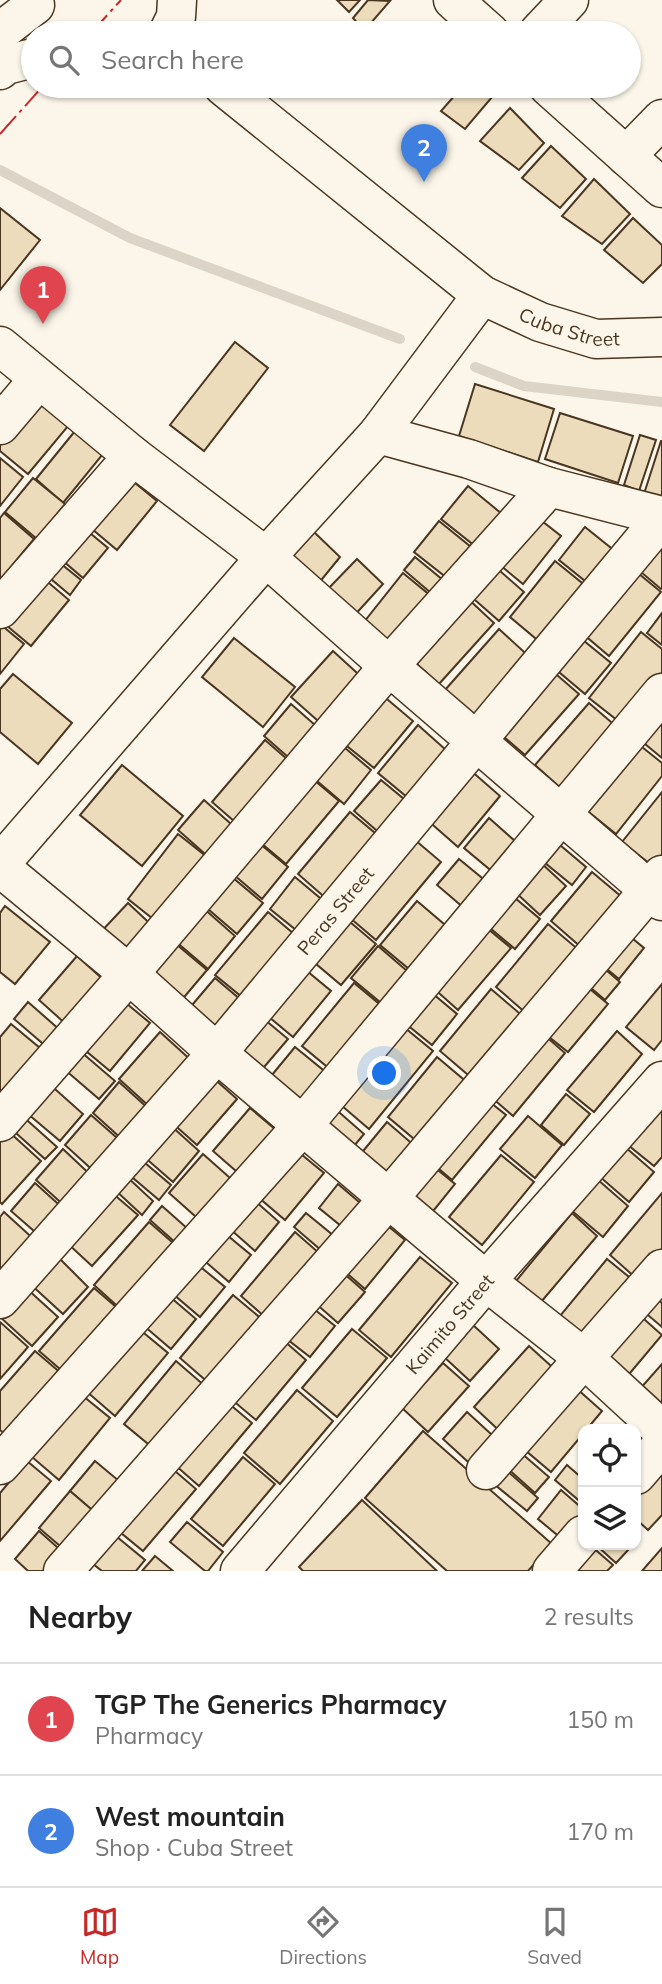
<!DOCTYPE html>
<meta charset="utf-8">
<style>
:root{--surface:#fff;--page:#f2f2f2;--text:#222;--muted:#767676;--line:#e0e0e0;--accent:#c62828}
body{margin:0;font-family:Mulish,sans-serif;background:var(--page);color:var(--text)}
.controls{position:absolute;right:21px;bottom:21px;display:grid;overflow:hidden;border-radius:14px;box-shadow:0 2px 5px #0004}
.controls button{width:63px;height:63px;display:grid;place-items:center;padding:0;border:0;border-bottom:2px solid var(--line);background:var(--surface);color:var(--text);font:35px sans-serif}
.you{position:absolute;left:385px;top:1074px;width:24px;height:24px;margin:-18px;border:5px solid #fff;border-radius:50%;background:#1a73e8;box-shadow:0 0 0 10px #1a73e833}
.badge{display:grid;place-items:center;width:46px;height:46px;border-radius:50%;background:var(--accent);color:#fff;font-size:23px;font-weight:700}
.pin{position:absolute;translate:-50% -58px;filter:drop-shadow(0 2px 4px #0008)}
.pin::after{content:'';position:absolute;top:37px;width:24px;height:21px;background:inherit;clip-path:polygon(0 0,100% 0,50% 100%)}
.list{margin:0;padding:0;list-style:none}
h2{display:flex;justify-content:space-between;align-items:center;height:91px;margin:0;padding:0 28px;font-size:30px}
h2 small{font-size:23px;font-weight:400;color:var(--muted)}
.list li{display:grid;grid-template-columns:46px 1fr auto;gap:21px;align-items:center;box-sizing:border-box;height:112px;padding:0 28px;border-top:2px solid var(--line)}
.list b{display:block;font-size:26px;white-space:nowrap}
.list p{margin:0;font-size:23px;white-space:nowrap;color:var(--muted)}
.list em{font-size:23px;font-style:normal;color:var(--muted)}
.icon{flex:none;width:38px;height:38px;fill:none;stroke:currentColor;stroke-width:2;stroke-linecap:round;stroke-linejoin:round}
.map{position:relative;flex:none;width:662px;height:1571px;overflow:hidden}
.search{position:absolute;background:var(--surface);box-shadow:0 2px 5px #0004;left:21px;right:21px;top:21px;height:77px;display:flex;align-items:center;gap:18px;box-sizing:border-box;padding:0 24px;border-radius:38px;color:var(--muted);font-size:26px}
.sheet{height:315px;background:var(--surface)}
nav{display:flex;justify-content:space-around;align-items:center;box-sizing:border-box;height:98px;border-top:2px solid var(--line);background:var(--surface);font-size:19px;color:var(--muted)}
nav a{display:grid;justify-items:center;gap:4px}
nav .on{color:var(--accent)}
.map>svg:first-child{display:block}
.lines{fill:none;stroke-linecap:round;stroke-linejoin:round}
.stream{stroke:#dcd4c6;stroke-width:10}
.building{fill:#ecdcbc;stroke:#4a3520;stroke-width:2}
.minor-casing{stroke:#4a3520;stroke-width:41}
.minor{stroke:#fbf6e9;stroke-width:38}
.power{stroke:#c62828;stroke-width:2;stroke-dasharray:24 5 3.5 5;stroke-linecap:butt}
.labels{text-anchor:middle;stroke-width:5;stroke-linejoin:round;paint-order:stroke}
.street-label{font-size:19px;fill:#4a3520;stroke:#fbf6e9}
</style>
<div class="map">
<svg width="662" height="1571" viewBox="0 0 662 1571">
<rect width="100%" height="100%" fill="#fbf6e9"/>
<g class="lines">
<!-- stream -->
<g class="stream">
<path d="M0,170L130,238L400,339"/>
<path d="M475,367L524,386L662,402"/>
</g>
</g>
<!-- building -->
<g class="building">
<path d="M337,0H360L349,12Z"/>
<path d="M368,0L390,1L364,31L353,18Z"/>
<path d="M463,86H494L498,90L465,129L441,111Z"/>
<path d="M510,108L544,143L519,170L480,141Z"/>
<path d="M551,146L586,179L560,208L522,178Z"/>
<path d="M594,179L630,214L602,244L562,216Z"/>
<path d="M0,208L40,240L0,290Z"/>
<path d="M633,218L662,245V264L643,283L604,250Z"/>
<path d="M235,342L268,368L204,451L170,425Z"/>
<path d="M475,384L554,409L538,462L459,436Z"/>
<path d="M35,397L69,425L28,474L0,451V441Z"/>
<path d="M560,413L633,436L618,483L545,459Z"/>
<path d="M75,431L103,454L63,503L36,479Z"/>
<path d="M640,435L656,440L639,491L624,485Z"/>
<path d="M661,441H662V503L643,497Z"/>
<path d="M0,458L23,477L0,506Z"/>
<path d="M118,469L157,501L117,550L79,518Z"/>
<path d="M33,478L65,504L37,539L5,512Z"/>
<path d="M468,486L502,514L475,546L441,519Z"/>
<path d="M4,513L34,539L0,580V518Z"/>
<path d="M533,514L561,536L523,584L495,561Z"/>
<path d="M439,521L471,547L447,578L414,552Z"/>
<path d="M79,524L108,548L83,578L55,554Z"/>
<path d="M585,527L621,556L595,589L559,560Z"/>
<path d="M314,532L340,557L314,589L286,563Z"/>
<path d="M662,537V588L661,589L635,567Z"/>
<path d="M50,555L81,580L70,595L39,569Z"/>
<path d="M415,557L449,585L438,599L404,570Z"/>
<path d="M357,559L383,584L352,618L325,592Z"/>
<path d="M555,561L587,587L541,643L510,617Z"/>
<path d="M492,564L524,592L499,621L467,593Z"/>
<path d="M633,569L661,592L609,656L582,633Z"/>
<path d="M36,572L69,600L31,646L0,620Z"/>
<path d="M403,573L437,601L399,650L364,622Z"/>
<path d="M464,595L494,623L439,684L408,656Z"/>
<path d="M662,613V645L647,633Z"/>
<path d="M0,624L24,644L0,674Z"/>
<path d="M499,629L535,662L481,722L445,690Z"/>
<path d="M641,632L662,649V674L622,724L589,698Z"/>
<path d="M578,636L611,663L585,694L553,667Z"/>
<path d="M234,638L295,687L263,727L202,677Z"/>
<path d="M333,651L367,682L326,728L291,697Z"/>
<path d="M550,669L579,694L525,755L496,730Z"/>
<path d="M13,674L72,723L38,764L0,732V689Z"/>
<path d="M381,694L413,721L374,768L342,742Z"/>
<path d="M589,703L618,728L564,791L535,765Z"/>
<path d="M291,704L323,732L296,764L264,736Z"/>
<path d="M662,710V758L639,739Z"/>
<path d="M418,725L446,750L407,797L378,773Z"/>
<path d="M265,740L295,766L242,828L212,802Z"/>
<path d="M338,742L371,770L344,804L310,775Z"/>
<path d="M637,743L662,763V776L616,834L585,809Z"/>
<path d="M122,765L183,816L142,866L80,815Z"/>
<path d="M469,769L500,796L458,847L426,819Z"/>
<path d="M308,775L339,801L286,864L255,838Z"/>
<path d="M381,780L410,804L383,836L354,811Z"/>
<path d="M662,792V858L654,867L622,842Z"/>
<path d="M204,800L239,831L213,861L178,830Z"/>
<path d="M350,812L381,838L329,901L298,874Z"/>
<path d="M489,818L524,849L500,878L464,848Z"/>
<path d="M178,834L212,861L162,926L128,899Z"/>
<path d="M408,834L441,862L376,940L343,912Z"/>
<path d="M253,838L288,867L262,899L227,869Z"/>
<path d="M554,840L586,867L572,885L539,858Z"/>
<path d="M459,859L493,887L471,914L437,885Z"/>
<path d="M540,862L566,886L540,915L514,891Z"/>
<path d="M226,872L263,903L237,934L201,903Z"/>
<path d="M592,872L623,898L582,948L551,921Z"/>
<path d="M295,877L326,903L301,934L270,909Z"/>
<path d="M509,893L540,919L515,949L484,923Z"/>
<path d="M417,901L451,930L415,974L380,945Z"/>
<path d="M128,903L159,932L130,964L98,935Z"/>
<path d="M5,906L50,942L15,984L0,972V913Z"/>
<path d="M202,907L235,936L208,969L174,940Z"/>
<path d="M268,912L294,934L242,997L215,975Z"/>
<path d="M343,916L376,944L341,985L309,958Z"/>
<path d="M482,924L511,948L458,1010L431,986Z"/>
<path d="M548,924L580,951L527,1014L496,987Z"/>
<path d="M627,934L644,948L619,979L602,965Z"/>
<path d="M170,939L207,970L180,1002L144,972Z"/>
<path d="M378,946L413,976L386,1007L351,978Z"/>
<path d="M77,956L106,982L68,1026L39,1000Z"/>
<path d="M599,964L620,982L605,1000L584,982Z"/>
<path d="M301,966L331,991L293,1037L263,1012Z"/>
<path d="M215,978L241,1000L214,1034L187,1011Z"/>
<path d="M354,983L383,1007L331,1070L302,1046Z"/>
<path d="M662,984V1040L654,1050L626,1027Z"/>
<path d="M585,985L608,1004L568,1052L544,1033Z"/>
<path d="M426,988L457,1014L432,1045L400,1019Z"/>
<path d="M491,989L525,1018L474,1080L440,1051Z"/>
<path d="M120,998L150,1023L110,1071L80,1046Z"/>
<path d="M28,1002L69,1038L55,1054L14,1019Z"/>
<path d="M258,1014L288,1039L259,1073L229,1048Z"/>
<path d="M399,1023L433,1051L369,1129L335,1100Z"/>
<path d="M11,1024L46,1053L9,1098L0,1091V1037Z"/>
<path d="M617,1031L642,1054L594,1112L567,1090Z"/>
<path d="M160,1032L193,1062L151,1108L119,1079Z"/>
<path d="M543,1034L565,1053L513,1116L491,1097Z"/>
<path d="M295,1047L328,1074L299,1109L267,1081Z"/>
<path d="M80,1051L115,1081L99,1099L64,1069Z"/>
<path d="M437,1057L469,1084L420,1144L388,1117Z"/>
<path d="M210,1075L237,1099L197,1145L170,1121Z"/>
<path d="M46,1081L83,1114L60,1141L22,1109Z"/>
<path d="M119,1082L151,1111L124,1141L93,1113Z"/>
<path d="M566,1094L590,1114L564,1145L541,1125Z"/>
<path d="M486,1099L506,1115L452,1180L432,1163Z"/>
<path d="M662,1103V1157L654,1166L628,1145Z"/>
<path d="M332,1106L364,1134L349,1152L317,1125Z"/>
<path d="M250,1108L282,1135L244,1178L213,1151Z"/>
<path d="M19,1113L57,1147L45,1159L8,1126Z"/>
<path d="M91,1115L125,1145L98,1175L65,1145Z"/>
<path d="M528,1116L562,1145L535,1178L500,1149Z"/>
<path d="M387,1122L416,1147L388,1181L359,1156Z"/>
<path d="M169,1124L199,1151L173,1182L142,1155Z"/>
<path d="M7,1130L41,1161L2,1204L0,1202V1137Z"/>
<path d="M624,1146L654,1172L629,1202L599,1176Z"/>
<path d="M63,1149L96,1180L69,1210L36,1180Z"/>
<path d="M296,1150L324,1173L285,1220L258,1197Z"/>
<path d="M203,1154L238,1185L204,1224L169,1193Z"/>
<path d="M501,1155L534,1182L482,1245L449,1217Z"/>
<path d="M138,1157L171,1185L159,1200L126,1172Z"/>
<path d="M428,1162L455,1184L430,1215L403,1192Z"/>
<path d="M126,1176L153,1201L142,1215L114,1189Z"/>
<path d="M597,1179L628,1206L603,1237L571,1210Z"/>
<path d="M35,1183L66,1211L42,1238L11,1211Z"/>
<path d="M338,1184L365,1207L346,1230L319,1208Z"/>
<path d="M111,1192L138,1215L92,1266L66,1242Z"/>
<path d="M662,1193V1249L637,1279L610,1255Z"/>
<path d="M254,1200L279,1222L255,1251L230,1229Z"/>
<path d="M162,1206L197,1237L185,1251L150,1220Z"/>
<path d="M4,1212L38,1243L0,1285V1217Z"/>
<path d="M306,1213L334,1236L322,1251L294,1227Z"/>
<path d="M572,1213L597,1236L541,1302L516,1281Z"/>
<path d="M149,1222L180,1249L125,1313L94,1285Z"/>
<path d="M383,1222L405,1240L365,1289L343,1270Z"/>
<path d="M222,1231L251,1255L229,1282L200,1257Z"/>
<path d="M295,1232L319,1253L265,1317L241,1296Z"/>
<path d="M55,1254L88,1287L63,1314L28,1282Z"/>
<path d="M420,1257L452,1283L391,1357L359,1330Z"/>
<path d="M607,1259L634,1281L582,1344L555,1322Z"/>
<path d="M197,1264L225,1287L200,1317L173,1294Z"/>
<path d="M340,1270L365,1292L338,1323L314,1302Z"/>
<path d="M25,1287L58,1317L32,1346L0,1317Z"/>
<path d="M94,1288L123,1313L68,1376L39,1351Z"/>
<path d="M233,1295L264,1321L211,1385L180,1358Z"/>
<path d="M169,1296L196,1319L171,1349L144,1326Z"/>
<path d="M654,1296L662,1303V1327L642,1310Z"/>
<path d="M309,1305L335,1326L310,1357L283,1336Z"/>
<path d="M636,1312L662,1335L625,1379L599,1357Z"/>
<path d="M0,1322L28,1347L0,1379Z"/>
<path d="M472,1324L499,1349L470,1381L443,1356Z"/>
<path d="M139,1329L168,1353L115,1416L86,1391Z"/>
<path d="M352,1329L387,1358L337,1417L302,1388Z"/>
<path d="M282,1339L306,1360L256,1420L231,1399Z"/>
<path d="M529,1346L561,1375L506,1437L474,1407Z"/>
<path d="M35,1351L69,1380L15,1443L0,1430V1391Z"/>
<path d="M176,1361L205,1386L153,1448L124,1424Z"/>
<path d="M443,1363L469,1386L428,1432L402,1408Z"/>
<path d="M662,1364V1411L639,1390Z"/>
<path d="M576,1388L602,1411L587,1429H583V1434L551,1472L525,1450Z"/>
<path d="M297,1390L333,1421L280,1484L244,1453Z"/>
<path d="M83,1396L110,1418L59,1480L32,1457Z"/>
<path d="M227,1402L252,1423L199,1486L175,1465Z"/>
<path d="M467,1412L503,1445L479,1472L443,1439Z"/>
<path d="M423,1431L552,1544L528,1571H447L365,1498Z"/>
<path d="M520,1452L549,1477L535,1493L507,1468Z"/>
<path d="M243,1457L275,1484L223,1546L191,1519Z"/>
<path d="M27,1461L51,1481L0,1541V1493Z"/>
<path d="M95,1461L125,1486L99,1516L70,1491Z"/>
<path d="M662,1461V1515L648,1530L636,1519V1490Z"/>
<path d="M168,1465L196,1489L143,1551L115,1528Z"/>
<path d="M567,1465L583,1479V1504L555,1480Z"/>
<path d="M506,1470L538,1498L527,1511L494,1484Z"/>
<path d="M561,1490L583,1509V1513L562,1539L538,1519Z"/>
<path d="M70,1491L98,1515L67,1552L39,1528Z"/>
<path d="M362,1500L437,1571H303L299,1567Z"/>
<path d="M187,1522L223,1552L208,1571H205L170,1542Z"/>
<path d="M39,1531L66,1555L52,1571H28L15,1559Z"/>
<path d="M111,1532L145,1560L136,1571H102L88,1560Z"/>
<path d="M590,1545L613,1565L607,1571H567Z"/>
<path d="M596,1545H625L629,1549L616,1563Z"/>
<path d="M662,1548V1571H642Z"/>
<path d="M155,1556L173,1571H142Z"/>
</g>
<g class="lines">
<!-- minor casing -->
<g class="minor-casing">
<g id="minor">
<path d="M453,0L490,33"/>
<path d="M0,32L35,5"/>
<path d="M168,33L176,17L177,0"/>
<path d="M538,33L569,0"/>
<path d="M0,70L6,65L33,58"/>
<path id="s1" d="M223,86L482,295L540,322L596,339L662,337"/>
<path d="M548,86L662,188"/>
<path d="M626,156L662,119"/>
<path d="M0,346L133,456L266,557L389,666L662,901"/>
<path d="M0,425L39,379"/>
<path d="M378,434L469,459L549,487L662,516"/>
<path d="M0,609L133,456"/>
<path d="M0,864L266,557L378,434L482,295"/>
<path d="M0,867L129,974L217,1053L486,1281L585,1359L662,1430"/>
<path d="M0,1122L129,974L389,666L549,487"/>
<path id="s2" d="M0,1299L217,1053L662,518"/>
<path d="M0,1465L303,1125L662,693"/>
<path d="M486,1470L662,1269"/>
<path d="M636,1475L662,1445"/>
<path d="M63,1571L389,1198L662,875"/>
<path id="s3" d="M240,1571L486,1281L662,1081"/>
<path d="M552,1571L583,1535"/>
</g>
</g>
<!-- minor -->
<use href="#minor" class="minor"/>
<!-- power -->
<g class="power">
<path d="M91,33L121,0"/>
<path d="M0,134L43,86"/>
</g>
</g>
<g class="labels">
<!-- street labels -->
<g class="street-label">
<text dy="7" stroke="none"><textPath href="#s1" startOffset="427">Cuba Street</textPath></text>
<text dy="7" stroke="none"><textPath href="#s2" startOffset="513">Peras Street</textPath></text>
<text dy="7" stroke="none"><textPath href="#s3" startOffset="324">Kaimito Street</textPath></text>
</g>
</g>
</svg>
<div class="controls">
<button><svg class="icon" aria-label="locate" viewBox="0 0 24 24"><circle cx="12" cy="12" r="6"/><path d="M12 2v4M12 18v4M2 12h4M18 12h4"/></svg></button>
<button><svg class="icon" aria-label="layers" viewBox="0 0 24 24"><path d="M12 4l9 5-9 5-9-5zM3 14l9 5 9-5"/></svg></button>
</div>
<div class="you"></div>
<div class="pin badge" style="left:43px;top:324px;background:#e0444e">1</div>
<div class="pin badge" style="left:424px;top:182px;background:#3f7fe0">2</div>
<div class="search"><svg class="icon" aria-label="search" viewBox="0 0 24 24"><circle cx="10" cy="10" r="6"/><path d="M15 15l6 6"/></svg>Search here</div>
</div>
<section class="sheet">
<h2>Nearby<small>2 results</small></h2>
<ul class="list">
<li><span class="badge" style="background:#e0444e">1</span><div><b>TGP The Generics Pharmacy</b><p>Pharmacy</p></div><em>150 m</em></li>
<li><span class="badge" style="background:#3f7fe0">2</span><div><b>West mountain</b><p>Shop · Cuba Street</p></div><em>170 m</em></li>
</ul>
</section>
<nav>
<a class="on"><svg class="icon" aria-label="map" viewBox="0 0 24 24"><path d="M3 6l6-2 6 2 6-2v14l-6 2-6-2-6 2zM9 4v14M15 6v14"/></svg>Map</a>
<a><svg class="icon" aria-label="directions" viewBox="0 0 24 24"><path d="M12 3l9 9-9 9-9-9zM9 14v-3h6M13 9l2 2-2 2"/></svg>Directions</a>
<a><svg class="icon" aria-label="saved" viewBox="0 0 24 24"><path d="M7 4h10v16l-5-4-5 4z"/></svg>Saved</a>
</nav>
